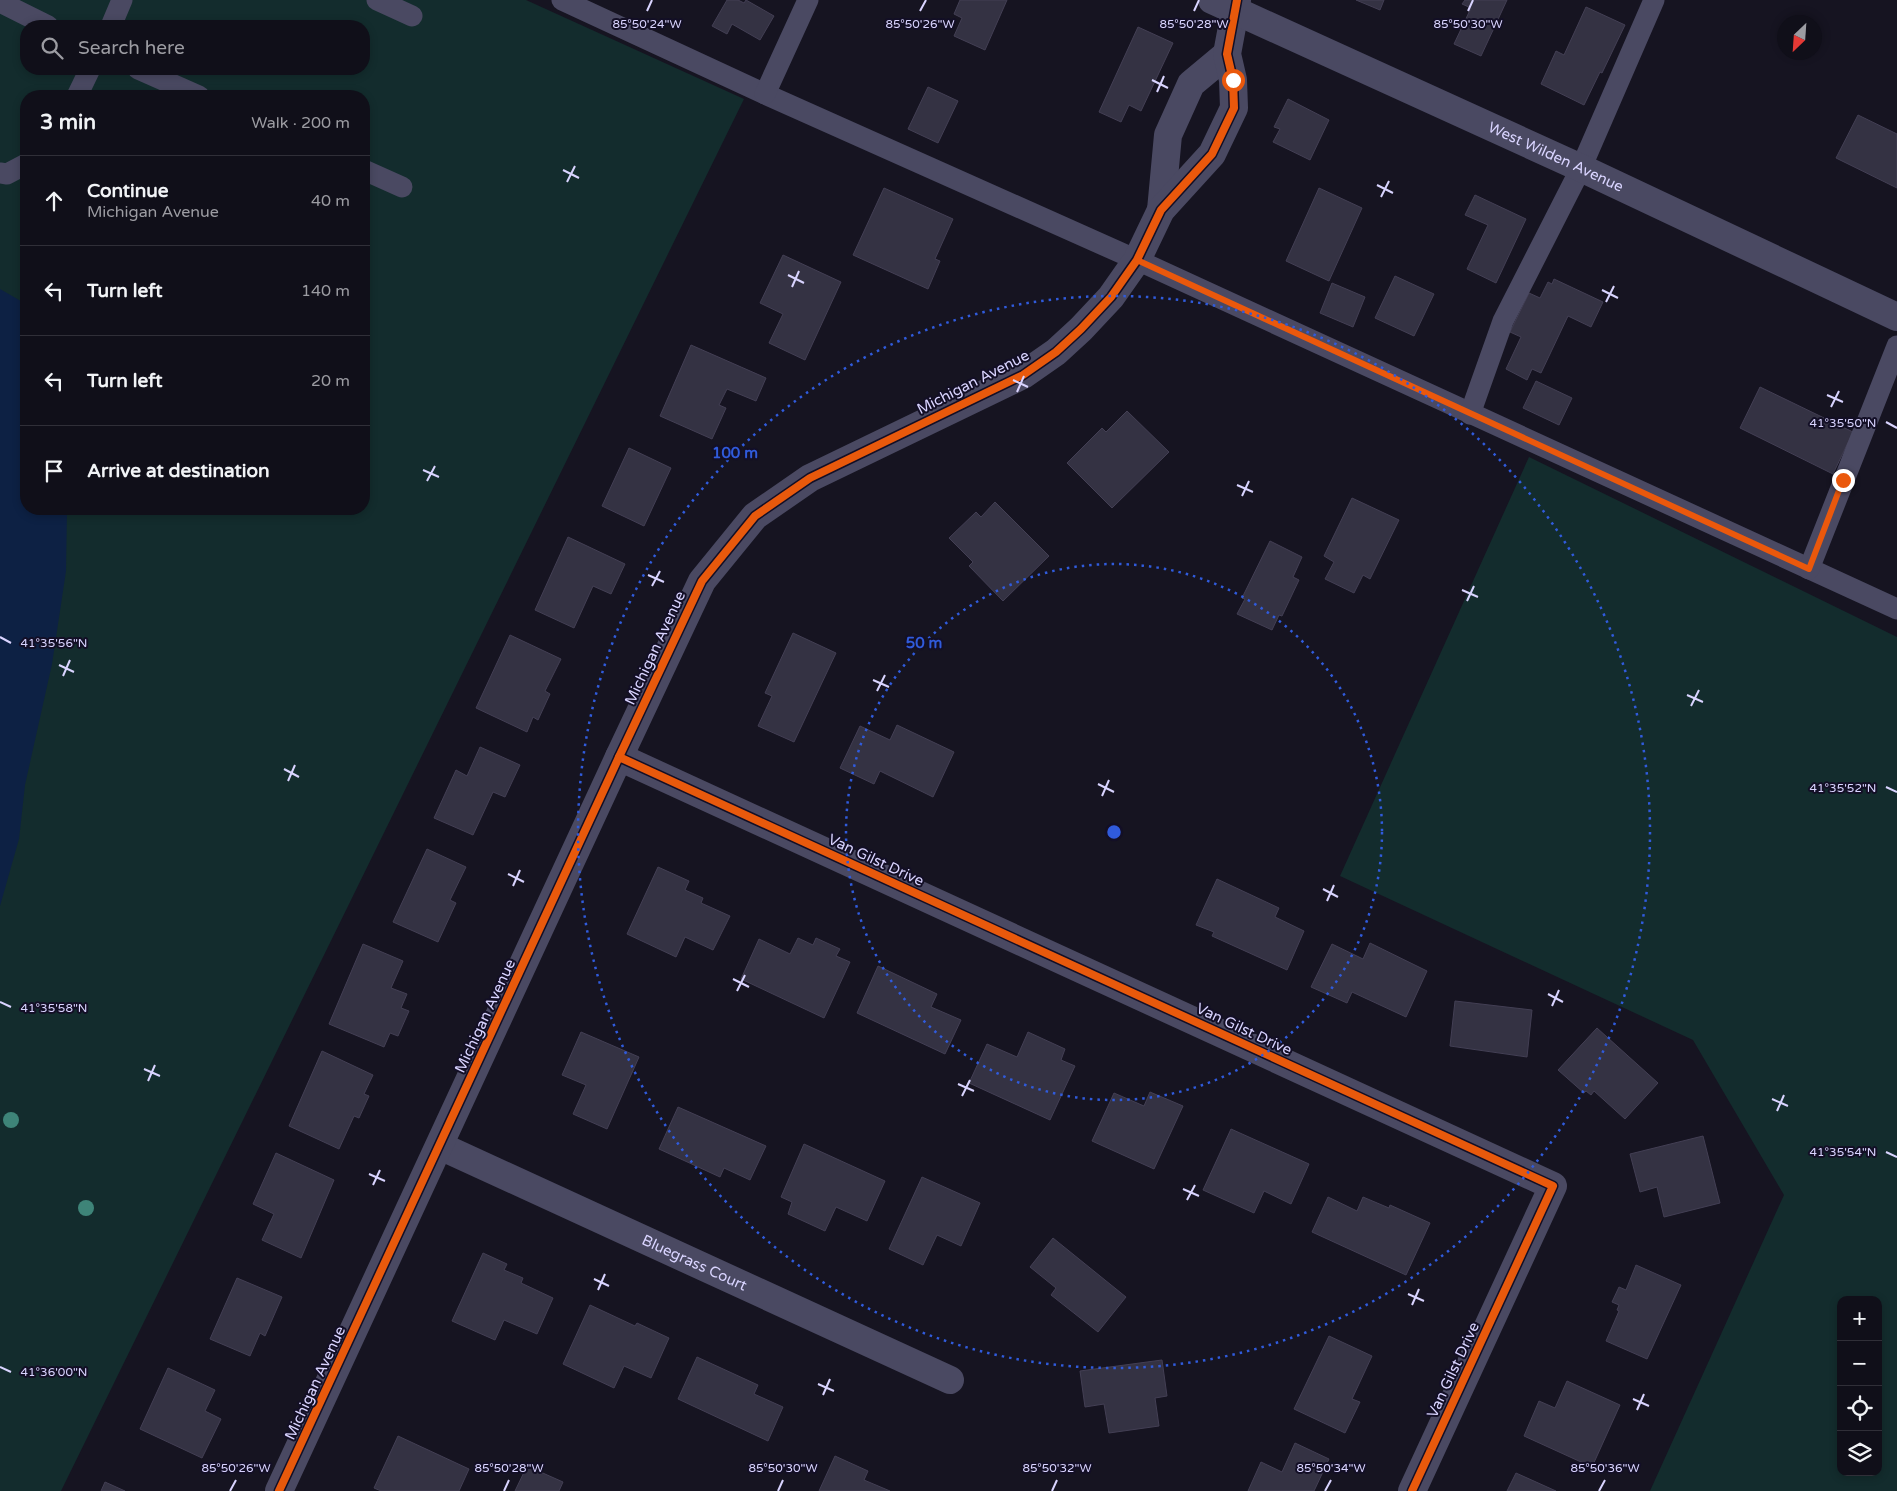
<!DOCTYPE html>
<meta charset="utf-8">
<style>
:root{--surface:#100f19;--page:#191822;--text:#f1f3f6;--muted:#9c9ca2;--line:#302f38}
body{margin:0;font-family:"Varela Round",sans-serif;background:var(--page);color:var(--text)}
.controls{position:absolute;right:15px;bottom:15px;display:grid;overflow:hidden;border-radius:10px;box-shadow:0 2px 8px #0003}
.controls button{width:45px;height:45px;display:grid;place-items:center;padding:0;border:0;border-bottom:1px solid var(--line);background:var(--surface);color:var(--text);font:25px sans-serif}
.compass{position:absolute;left:1777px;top:15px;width:45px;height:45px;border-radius:50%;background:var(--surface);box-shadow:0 2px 8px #0003;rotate:205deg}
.stop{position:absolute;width:15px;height:15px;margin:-11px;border:4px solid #ea580c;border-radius:50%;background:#fff}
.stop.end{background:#ea580c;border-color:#fff;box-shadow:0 1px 5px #0008}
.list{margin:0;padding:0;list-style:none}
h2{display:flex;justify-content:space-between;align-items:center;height:65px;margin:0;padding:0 20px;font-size:21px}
h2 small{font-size:16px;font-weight:400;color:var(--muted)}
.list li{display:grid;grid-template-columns:32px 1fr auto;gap:15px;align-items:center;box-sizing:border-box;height:90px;padding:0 20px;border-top:1px solid var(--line)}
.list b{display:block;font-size:19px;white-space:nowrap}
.list p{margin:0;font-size:16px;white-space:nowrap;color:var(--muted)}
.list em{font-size:16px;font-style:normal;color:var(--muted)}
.icon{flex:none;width:28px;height:28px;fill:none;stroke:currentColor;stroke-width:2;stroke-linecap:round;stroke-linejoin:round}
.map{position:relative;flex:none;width:1897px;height:1491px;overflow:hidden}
.search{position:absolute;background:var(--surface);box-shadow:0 2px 8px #0003;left:20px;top:20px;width:350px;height:55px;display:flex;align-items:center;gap:12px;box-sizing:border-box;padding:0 18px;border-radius:20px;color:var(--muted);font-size:19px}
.panel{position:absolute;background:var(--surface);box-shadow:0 2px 8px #0003;left:20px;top:90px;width:350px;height:425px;border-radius:20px}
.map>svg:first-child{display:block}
.green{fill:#132c2d;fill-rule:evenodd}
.water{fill:#0d2144}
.building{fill:#343243;stroke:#433f54}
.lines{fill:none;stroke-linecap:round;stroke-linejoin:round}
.service{stroke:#4a4962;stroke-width:21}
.minor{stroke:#4a4962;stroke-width:28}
.tertiary{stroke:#4a4962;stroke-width:28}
.cycleway-casing{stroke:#130f26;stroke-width:11}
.cycleway{stroke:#e8590c;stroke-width:8}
.tree{fill:#3e8478}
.route{stroke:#ea580c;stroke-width:6}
.ticks{fill:none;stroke:#d9d4ff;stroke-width:2}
.ring{fill:none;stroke:#305bdc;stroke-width:2.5;stroke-dasharray:2.5 5}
.labels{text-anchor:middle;stroke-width:4;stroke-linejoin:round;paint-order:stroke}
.street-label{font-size:15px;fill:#d9d4ff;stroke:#130f26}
.ticks-label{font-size:12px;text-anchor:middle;fill:#d9d4ff;stroke:#130f26;stroke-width:4;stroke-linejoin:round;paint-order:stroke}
.centre{fill:#305bdc;stroke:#130f26;stroke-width:2.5}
.ring-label{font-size:15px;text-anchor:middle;font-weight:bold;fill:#305bdc;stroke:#130f26;stroke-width:4;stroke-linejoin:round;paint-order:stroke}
</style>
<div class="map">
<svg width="1897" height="1491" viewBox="0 0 1897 1491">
<rect width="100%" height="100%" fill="#161421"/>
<!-- green -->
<g class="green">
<path d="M0,0H526L744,99L61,1491H0ZM26,26H364V69H26ZM26,96H364V509H26Z"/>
<path d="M1529,457L1897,637V1491H1650L1784,1195L1693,1040L1340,876ZM1841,1300H1878V1472H1841Z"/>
</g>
<!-- water -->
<path class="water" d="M0,289L26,304V509H67L66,571L52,664L25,785L19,839L0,906Z"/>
<!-- building -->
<g class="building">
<path d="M727,0H738L744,3L746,0L774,16L760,40L732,24L727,34L712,26Z"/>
<path d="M960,0H1007L985,50L954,36L962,18L954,14Z"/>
<path d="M1356,0H1384L1380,10Z"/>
<path d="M1465,0H1507L1481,56L1454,44L1471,8L1462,4Z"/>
<path d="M1586,7L1625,25L1602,73L1600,72L1584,105L1541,84L1556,51L1564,55Z"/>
<path d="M1138,27L1173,43L1141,111L1129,105L1121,122L1099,112Z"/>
<path d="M928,87L958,101L938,143L908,129Z"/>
<path d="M1288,99L1329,120L1310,160L1273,142L1280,129L1274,127Z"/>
<path d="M1858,115L1897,134V188L1836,158Z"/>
<path d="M884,188L953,219L935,259L940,261L928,289L853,255Z"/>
<path d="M1319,188L1362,208L1329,281L1286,261Z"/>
<path d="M1475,195L1526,219L1496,283L1467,269L1488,225L1465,215Z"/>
<path d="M783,255L841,282L805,360L769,343L783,314L760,303Z"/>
<path d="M1395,276L1434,294L1414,336L1375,318Z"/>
<path d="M1554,279L1603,302L1591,327L1568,316L1541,373L1532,369L1527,380L1506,369L1521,337L1510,332L1529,293L1540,298L1548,282L1552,284Z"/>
<path d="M1332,283L1365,297L1353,327L1320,313Z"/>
<path d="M691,345L766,378L756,401L727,389L719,405L726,408L712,439L660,416Z"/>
<path d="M1536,381L1572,398L1559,425L1523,408Z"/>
<path d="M1760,387L1853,432L1833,474L1740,428Z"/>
<path d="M1127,411L1169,452L1112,508L1067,463L1102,428L1106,432Z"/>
<path d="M629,448L671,468L644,526L602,506Z"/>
<path d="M1352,498L1399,520L1370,579L1363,575L1354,593L1325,579L1334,562L1324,556Z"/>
<path d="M995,502L1049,556L1003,601L969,566L973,562L949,538L976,512L981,517Z"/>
<path d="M568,537L625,564L611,594L593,586L574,628L535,610Z"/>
<path d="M1270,541L1302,557L1293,577L1299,580L1282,616L1279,615L1272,630L1237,614L1245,599L1242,598Z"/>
<path d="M793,633L836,653L794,742L758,726L772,696L765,693Z"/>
<path d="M510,635L561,659L545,691L550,694L538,720L533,717L527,732L476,708Z"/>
<path d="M897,725L954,752L933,797L880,771L874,784L840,768L860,726L890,740Z"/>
<path d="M480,747L520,765L505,797L493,792L473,835L434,818L456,770L467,776Z"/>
<path d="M427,849L466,867L450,900L456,903L438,942L393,922Z"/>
<path d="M658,867L689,881L685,890L703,898L701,903L730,916L713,950L685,937L676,957L627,934Z"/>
<path d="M1217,879L1279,908L1275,917L1304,931L1287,970L1212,936L1214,932L1196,925Z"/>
<path d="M798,938L813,945L816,938L840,949L836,956L850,962L824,1018L741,979L759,939L790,954Z"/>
<path d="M1370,943L1427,971L1406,1017L1352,992L1347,1003L1311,987L1332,944L1363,959Z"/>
<path d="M363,944L403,961L391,988L407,994L401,1008L409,1011L398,1036L390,1033L384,1047L329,1024Z"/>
<path d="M878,966L937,994L931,1007L961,1020L945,1054L857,1013Z"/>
<path d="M1455,1001L1532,1010L1527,1057L1450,1046Z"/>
<path d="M1597,1028L1658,1083L1625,1119L1594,1091L1591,1095L1586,1091L1584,1093L1558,1070Z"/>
<path d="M581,1032L639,1057L607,1129L573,1114L586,1085L562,1075Z"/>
<path d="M1028,1032L1065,1049L1061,1060L1075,1066L1050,1120L969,1083L987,1044L1017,1057Z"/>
<path d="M322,1051L373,1075L364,1094L369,1096L359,1118L354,1116L339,1149L289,1126Z"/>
<path d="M1150,1092L1183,1106L1154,1169L1092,1141L1114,1093L1144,1106Z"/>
<path d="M678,1107L766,1146L750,1180L724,1168L720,1177L659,1149Z"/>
<path d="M1231,1129L1309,1164L1291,1204L1264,1191L1254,1213L1203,1190Z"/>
<path d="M1703,1136L1720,1203L1664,1217L1657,1187L1640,1192L1630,1154Z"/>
<path d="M804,1144L885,1181L867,1221L836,1207L825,1231L788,1214L792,1202L781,1197Z"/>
<path d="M276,1153L334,1180L301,1258L262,1240L274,1214L253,1204Z"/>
<path d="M922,1177L980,1203L961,1246L937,1235L923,1265L889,1249Z"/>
<path d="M1328,1197L1357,1211L1363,1197L1389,1208L1390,1205L1430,1223L1406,1275L1312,1232Z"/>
<path d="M1053,1238L1126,1297L1098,1332L1051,1295L1056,1288L1030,1267Z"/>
<path d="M483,1253L507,1264L504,1270L523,1278L521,1283L553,1298L537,1334L504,1320L495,1340L452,1321Z"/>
<path d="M1636,1265L1681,1285L1647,1359L1606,1341L1619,1311L1617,1310L1619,1305L1612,1302L1619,1287L1626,1290Z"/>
<path d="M237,1278L282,1297L265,1336L260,1333L250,1356L210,1339Z"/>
<path d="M590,1305L635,1326L637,1323L669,1338L651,1378L624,1366L614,1388L563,1364Z"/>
<path d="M1329,1336L1372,1356L1352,1399L1360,1402L1345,1433L1294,1409Z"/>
<path d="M697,1357L758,1385L754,1394L783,1407L768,1441L678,1399Z"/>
<path d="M1162,1360L1167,1396L1155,1398L1159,1426L1109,1433L1104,1404L1085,1407L1080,1371Z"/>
<path d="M168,1368L215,1390L205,1411L221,1419L202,1458L140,1429Z"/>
<path d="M1567,1381L1620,1405L1592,1467L1524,1436L1539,1401L1555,1408Z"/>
<path d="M398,1436L469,1469L459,1491H381L374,1488Z"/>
<path d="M1295,1443L1329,1459L1314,1491H1248L1261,1462L1282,1472Z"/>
<path d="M835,1456L868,1471L864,1480L890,1491H819Z"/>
<path d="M527,1466L563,1482L559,1491H515Z"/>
<path d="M1516,1473L1556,1491H1507Z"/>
<path d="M105,1482L125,1491H101Z"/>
</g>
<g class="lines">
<!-- service -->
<g class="service">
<path d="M377,0L412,16"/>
<path d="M562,0L765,94L1137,260L1897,609"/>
<path d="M0,2L48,26"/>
<path d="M111,26L122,0"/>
<path d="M138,69L199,96"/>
<path d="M765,94L808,0"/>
<path d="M77,96L90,69"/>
<path d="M364,170L402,187"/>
<path d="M0,173L7,174L26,164"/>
<path d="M1470,414L1503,321L1581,168L1654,0"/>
<path d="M1809,569L1897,346"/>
</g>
<!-- minor -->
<g class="minor">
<path d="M1161,210L1168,135L1191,84L1227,54"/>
<path d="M619,757L1553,1186L1412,1491"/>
<path id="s1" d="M440,1146L950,1380"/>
<path d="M279,1491L619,757L702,581L755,516L810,478L1023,375L1056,352L1081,329L1111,297L1137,260L1161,210L1212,154L1234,108L1233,80L1227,54L1237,0"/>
</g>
<!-- tertiary -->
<path class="tertiary" id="s2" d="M1212,0L1581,168L1897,317"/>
<!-- cycleway casing -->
<g class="cycleway-casing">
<g id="cycleway">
<path d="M619,757L1553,1186L1412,1491"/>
<path d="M279,1491L619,757L702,581L755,516L810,478L1023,375L1056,352L1081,329L1111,297L1137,260L1161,210L1212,154L1234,108L1233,80L1227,54L1237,0"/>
</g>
</g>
<!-- cycleway -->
<use href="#cycleway" class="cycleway"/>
</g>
<!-- trees -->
<g class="tree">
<circle cx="11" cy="1120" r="8"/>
<circle cx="86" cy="1208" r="8"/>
</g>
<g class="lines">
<!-- route -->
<path class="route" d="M1233,80L1234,108L1212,154L1161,210L1137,260L1809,569L1843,480"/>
</g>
<!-- ticks -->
<path class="ticks" d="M647,11L652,0M920,11L926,0M1194,11L1199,0M1468,11L1473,0M1152,80L1168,88M1157,92L1164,76M563,170L579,178M567,182L575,166M1377,185L1393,193M1381,197L1389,181M788,275L804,283M792,287L799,271M1602,290L1618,298M1606,302L1614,286M1013,380L1028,387M1017,392L1024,376M1827,395L1843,402M1831,407L1839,391M1886,422L1897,428M423,470L439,477M427,481L435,466M1237,485L1253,492M1242,496L1249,481M648,575L664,582M652,586L660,571M1462,590L1478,597M1467,601L1474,586M0,637L11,643M59,665L74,672M63,676L70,660M873,680L889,687M877,691L885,675M1687,695L1703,702M1691,706L1699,690M284,769L299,777M288,781L295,765M1098,784L1114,792M1886,787L1897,792M1102,796L1109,780M508,874L524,882M513,886L520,870M1323,889L1338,897M1327,901L1334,885M733,979L749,987M737,991L745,975M1548,994L1563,1002M0,1002L11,1007M1552,1006L1559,990M144,1069L160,1076M148,1081L155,1065M958,1084L974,1091M962,1096L970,1080M1772,1099L1788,1106M1777,1111L1784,1095M1886,1152L1897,1157M369,1174L385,1181M373,1185L380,1170M1183,1189L1199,1196M1187,1200L1195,1185M594,1279L609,1286M598,1290L605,1274M1408,1294L1424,1301M1412,1305L1419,1289M0,1367L11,1372M818,1384L834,1391M823,1395L830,1379M1633,1399L1649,1406M1637,1410L1644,1394M230,1491L236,1480M504,1491L509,1480M778,1491L783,1480M1052,1491L1057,1480M1325,1491L1331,1480M1599,1491L1605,1480"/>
<!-- distance rings -->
<g class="ring">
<circle cx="1114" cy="832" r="268"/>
<circle cx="1114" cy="832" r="536"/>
</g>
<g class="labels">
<!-- street labels -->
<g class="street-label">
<text dy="5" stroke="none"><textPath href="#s2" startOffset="378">West Wilden Avenue</textPath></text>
<text transform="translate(973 382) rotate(-27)" y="5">Michigan Avenue</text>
<text transform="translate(655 648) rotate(-65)" y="5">Michigan Avenue</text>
<text transform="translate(876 860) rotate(25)" y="5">Van Gilst Drive</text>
<text transform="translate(485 1016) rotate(-65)" y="5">Michigan Avenue</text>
<text transform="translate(1244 1029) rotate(25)" y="5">Van Gilst Drive</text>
<text dy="5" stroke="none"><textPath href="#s1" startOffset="280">Bluegrass Court</textPath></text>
<text transform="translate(1453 1370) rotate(-65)" y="5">Van Gilst Drive</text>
<text transform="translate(315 1383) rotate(-65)" y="5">Michigan Avenue</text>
</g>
</g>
<g class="ticks-label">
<text x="647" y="28">85°50'24"W</text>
<text x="920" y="28">85°50'26"W</text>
<text x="1194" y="28">85°50'28"W</text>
<text x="1468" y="28">85°50'30"W</text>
<text x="1843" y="427">41°35'50"N</text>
<text x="54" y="647">41°35'56"N</text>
<text x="1843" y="792">41°35'52"N</text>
<text x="54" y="1012">41°35'58"N</text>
<text x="1843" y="1156">41°35'54"N</text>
<text x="54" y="1376">41°36'00"N</text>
<text x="236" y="1472">85°50'26"W</text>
<text x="509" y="1472">85°50'28"W</text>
<text x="783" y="1472">85°50'30"W</text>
<text x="1057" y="1472">85°50'32"W</text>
<text x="1331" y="1472">85°50'34"W</text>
<text x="1605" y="1472">85°50'36"W</text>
</g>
<circle cx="1114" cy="832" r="8" class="centre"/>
<g class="ring-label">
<text x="735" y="458">100 m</text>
<text x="924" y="648">50 m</text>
</g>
</svg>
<div class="controls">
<button>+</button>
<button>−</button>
<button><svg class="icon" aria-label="locate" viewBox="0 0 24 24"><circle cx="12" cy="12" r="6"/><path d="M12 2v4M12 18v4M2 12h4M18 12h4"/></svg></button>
<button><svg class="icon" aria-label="layers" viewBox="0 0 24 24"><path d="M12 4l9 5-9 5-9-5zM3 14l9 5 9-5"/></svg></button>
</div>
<svg class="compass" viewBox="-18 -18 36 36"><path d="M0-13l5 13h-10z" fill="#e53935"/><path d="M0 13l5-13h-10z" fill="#9c9ca2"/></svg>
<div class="stop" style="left:1233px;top:80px"></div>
<div class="stop end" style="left:1843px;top:480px"></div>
<div class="search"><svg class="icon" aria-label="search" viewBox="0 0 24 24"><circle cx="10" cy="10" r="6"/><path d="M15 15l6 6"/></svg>Search here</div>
<section class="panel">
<h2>3 min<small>Walk · 200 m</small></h2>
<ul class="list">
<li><svg class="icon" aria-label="ahead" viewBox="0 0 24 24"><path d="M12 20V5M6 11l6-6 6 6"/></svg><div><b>Continue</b><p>Michigan Avenue</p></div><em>40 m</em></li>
<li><svg class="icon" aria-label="left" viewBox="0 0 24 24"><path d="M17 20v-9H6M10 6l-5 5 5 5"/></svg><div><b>Turn left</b></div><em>140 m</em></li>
<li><svg class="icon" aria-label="left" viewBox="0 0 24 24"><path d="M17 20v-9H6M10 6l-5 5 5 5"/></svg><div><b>Turn left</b></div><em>20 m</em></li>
<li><svg class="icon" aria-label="arrive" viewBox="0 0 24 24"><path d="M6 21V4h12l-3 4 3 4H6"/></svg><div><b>Arrive at destination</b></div></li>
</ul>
</section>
</div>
